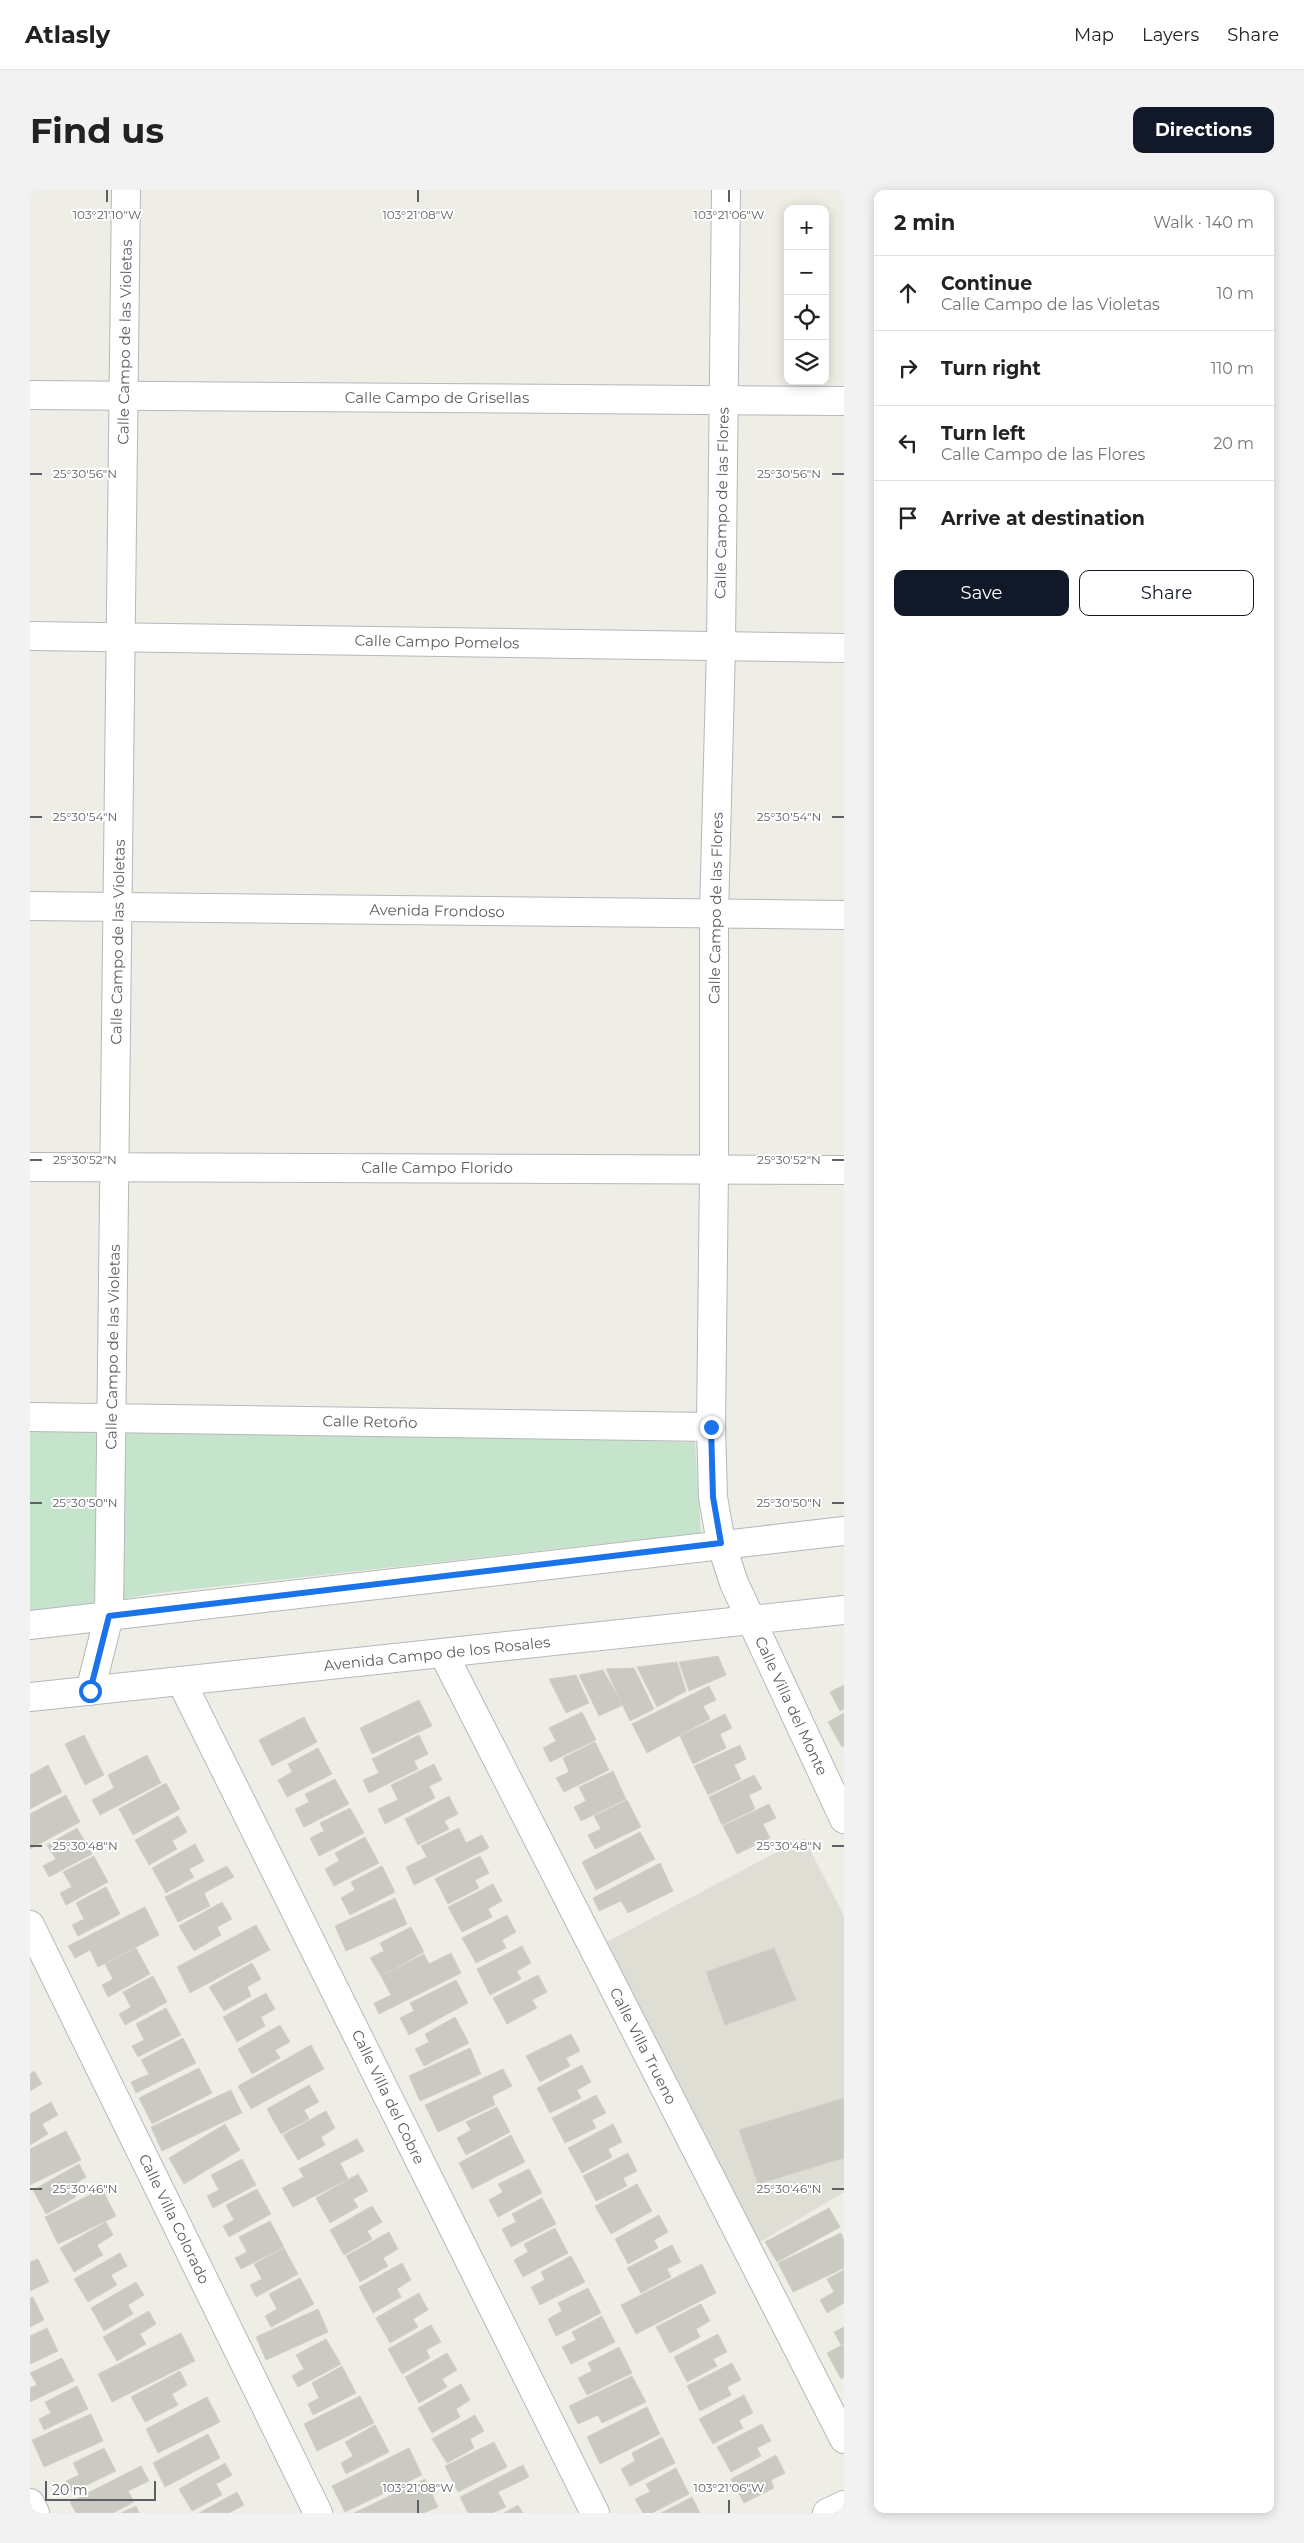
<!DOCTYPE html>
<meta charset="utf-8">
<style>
:root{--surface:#fff;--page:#f2f2f2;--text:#222;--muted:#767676;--line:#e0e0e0;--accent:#111827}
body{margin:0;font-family:Montserrat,sans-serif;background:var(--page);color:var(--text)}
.controls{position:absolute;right:15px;top:15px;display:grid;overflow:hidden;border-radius:10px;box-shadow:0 2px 12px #0003}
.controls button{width:45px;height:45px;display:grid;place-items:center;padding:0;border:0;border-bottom:1px solid var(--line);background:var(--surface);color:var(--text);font:25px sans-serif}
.scale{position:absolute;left:15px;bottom:12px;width:111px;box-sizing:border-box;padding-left:5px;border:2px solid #5e5f65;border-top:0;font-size:14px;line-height:18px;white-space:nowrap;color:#5e5f65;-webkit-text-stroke:4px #fff;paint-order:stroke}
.stop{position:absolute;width:15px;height:15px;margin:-11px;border:4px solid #1a73e8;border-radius:50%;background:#fff}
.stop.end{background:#1a73e8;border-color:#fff;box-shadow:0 1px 5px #0008}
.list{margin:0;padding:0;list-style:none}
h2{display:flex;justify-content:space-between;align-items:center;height:65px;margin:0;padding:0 20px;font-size:21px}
h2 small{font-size:16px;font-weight:400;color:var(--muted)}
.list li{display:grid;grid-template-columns:32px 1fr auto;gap:15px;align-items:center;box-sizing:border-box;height:75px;padding:0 20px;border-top:1px solid var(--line)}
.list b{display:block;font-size:19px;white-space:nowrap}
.list p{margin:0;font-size:16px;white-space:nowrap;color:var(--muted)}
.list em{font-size:16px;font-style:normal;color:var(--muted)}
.actions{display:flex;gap:10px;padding:15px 20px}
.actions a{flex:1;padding:11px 0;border:1px solid var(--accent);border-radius:10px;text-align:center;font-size:18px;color:var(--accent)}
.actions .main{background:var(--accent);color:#fff}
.icon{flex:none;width:28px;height:28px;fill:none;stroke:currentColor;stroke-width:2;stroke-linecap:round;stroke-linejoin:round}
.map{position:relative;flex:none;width:814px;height:2323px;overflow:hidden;border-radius:10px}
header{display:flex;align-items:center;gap:30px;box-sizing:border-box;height:70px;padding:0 25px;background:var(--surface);border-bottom:1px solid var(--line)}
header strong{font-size:24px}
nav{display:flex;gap:28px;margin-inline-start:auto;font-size:18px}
.intro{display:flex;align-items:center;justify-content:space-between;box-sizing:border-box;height:120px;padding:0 30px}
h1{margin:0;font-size:35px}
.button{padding:12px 22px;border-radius:10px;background:var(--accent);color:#fff;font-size:18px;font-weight:700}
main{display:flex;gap:30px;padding:0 30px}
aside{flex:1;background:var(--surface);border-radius:10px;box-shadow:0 2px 12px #0003}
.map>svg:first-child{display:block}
.education{fill:#deded4}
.green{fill:#c5e4cb}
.building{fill:#cac9c2;stroke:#d3d1c5}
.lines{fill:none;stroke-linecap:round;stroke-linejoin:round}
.minor-casing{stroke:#b6b7bb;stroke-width:30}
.minor{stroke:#fff;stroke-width:28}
.route{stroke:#1a73e8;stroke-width:6}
.ticks{fill:none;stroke:#5e5f65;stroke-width:2}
.labels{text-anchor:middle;stroke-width:4;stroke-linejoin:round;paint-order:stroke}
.street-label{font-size:15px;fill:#5e5f65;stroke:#fff}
.ticks-label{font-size:12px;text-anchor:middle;fill:#5e5f65;stroke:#fff;stroke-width:4;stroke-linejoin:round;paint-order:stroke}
</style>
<header>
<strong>Atlasly</strong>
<nav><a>Map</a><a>Layers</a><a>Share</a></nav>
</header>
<div class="intro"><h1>Find us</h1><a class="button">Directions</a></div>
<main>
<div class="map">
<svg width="814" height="2323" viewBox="0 0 814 2323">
<rect width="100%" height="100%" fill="#eeeee6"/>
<!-- education -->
<path class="education" d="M774,1648L814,1726V2002L723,2056L569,1756Z"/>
<!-- green -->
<path class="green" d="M97,1238L665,1252L671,1343L120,1404L56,1417L0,1423V1240Z"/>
<!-- building -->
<g class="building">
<path d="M688,1466L696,1485L659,1501L649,1472Z"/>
<path d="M647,1472L656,1501L627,1517L607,1477Z"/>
<path d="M604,1478L624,1519L600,1531L576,1479Z"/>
<path d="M573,1480L593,1515L569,1526L549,1485Z"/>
<path d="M546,1485L559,1513L536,1523L519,1489Z"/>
<path d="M814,1495V1519L810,1521L800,1502Z"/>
<path d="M679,1496L686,1510L673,1516L680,1529L617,1563L602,1534Z"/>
<path d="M389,1510L402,1536L342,1564L330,1538Z"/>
<path d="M552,1522L566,1550L520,1572L513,1558L526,1551L519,1538Z"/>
<path d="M814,1523V1556L812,1557L798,1532Z"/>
<path d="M695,1524L702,1538L690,1544L696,1558L663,1574L650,1546Z"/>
<path d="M274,1527L287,1552L242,1576L229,1550Z"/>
<path d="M54,1545L74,1585L55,1595L35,1554Z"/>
<path d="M389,1545L398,1564L384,1571L388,1579L339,1603L333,1590L349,1583L342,1569Z"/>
<path d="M565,1552L579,1580L534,1602L526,1588L539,1582L533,1568Z"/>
<path d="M710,1555L716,1569L704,1575L711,1589L678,1605L664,1576Z"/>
<path d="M288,1558L302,1584L257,1607L248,1590L262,1582L258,1574Z"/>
<path d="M117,1565L131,1593L70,1625L62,1610L84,1598L78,1585Z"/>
<path d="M404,1574L412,1590L399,1596L405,1608L355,1634L348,1619L368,1610L361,1595Z"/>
<path d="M18,1575L32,1602L0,1619V1585Z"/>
<path d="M583,1581L596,1609L551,1631L544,1617L556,1611L549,1597Z"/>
<path d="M724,1585L732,1599L719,1605L725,1619L692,1635L679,1607Z"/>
<path d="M305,1589L319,1614L274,1637L265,1619L279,1612L275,1604Z"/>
<path d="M136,1593L150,1619L103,1645L89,1619Z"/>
<path d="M36,1605L50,1632L0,1659V1624Z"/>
<path d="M419,1606L428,1624L414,1631L419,1639L388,1655L375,1629Z"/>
<path d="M597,1610L611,1637L565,1659L558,1645L571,1639L564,1626Z"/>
<path d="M739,1614L746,1628L733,1634L740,1648L707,1664L693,1636Z"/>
<path d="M320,1618L334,1643L289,1666L280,1648L294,1641L290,1633Z"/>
<path d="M148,1626L157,1642L142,1651L147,1659L119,1675L105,1650Z"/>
<path d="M47,1638L62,1664L19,1687L13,1676L26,1669L17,1655Z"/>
<path d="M429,1638L436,1653L452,1645L459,1658L384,1695L376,1677L397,1667L391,1656Z"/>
<path d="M610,1642L625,1669L566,1700L552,1672Z"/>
<path d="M335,1647L349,1673L304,1696L295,1679L309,1671L305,1663Z"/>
<path d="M165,1654L174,1671L159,1679L164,1687L136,1703L122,1678Z"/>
<path d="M64,1666L78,1692L36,1715L30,1703L42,1697L33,1682Z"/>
<path d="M450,1666L459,1683L445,1690L449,1698L418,1714L405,1689Z"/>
<path d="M630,1673L643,1701L598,1723L591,1711L569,1721L563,1708Z"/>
<path d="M197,1676L204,1687L174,1703L180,1716L148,1732L135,1707Z"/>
<path d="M352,1676L365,1702L320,1725L311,1708L325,1700L321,1692Z"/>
<path d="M463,1694L472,1711L458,1719L462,1727L432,1742L418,1717Z"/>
<path d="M76,1697L90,1724L48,1746L42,1735L54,1729L46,1713Z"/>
<path d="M365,1708L377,1734L316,1761L305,1736Z"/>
<path d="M192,1712L202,1729L187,1737L191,1745L164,1761L149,1736Z"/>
<path d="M115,1717L129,1745L68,1777L60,1760L45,1768L38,1756Z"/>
<path d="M477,1725L486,1742L472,1750L476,1758L446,1773L432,1748Z"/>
<path d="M226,1735L240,1760L160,1803L147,1777Z"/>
<path d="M381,1737L394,1762L351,1786L340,1768L354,1761L350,1753Z"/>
<path d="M492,1756L501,1773L487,1781L491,1789L460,1805L447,1779Z"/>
<path d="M106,1758L120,1784L78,1807L72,1795L83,1789L75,1774Z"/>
<path d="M744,1758L766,1810L695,1835L676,1782Z"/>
<path d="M421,1763L431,1783L349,1824L344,1813L361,1805L351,1786L394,1764L399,1774Z"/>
<path d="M222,1773L231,1789L217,1797L221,1806L194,1821L179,1797Z"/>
<path d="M508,1785L517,1802L502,1810L507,1818L477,1834L463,1808Z"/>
<path d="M123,1786L137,1812L95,1835L89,1824L101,1817L93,1802Z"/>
<path d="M426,1790L438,1813L379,1845L370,1828L384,1821L380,1813Z"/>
<path d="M236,1803L245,1819L231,1827L235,1836L207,1852L193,1827Z"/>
<path d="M136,1818L151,1845L108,1867L102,1856L114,1850L106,1834Z"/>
<path d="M425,1827L439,1853L394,1876L385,1859L399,1852L395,1844Z"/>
<path d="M250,1835L260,1852L245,1860L250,1868L222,1884L208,1859Z"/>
<path d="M541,1844L550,1861L536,1868L540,1876L510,1892L496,1866Z"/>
<path d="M153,1848L166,1873L106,1903L101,1892L119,1884L111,1870Z"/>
<path d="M281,1855L294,1879L221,1919L208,1896Z"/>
<path d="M440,1858L451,1884L390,1911L379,1886Z"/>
<path d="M552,1875L561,1892L547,1900L551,1908L520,1923L507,1898Z"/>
<path d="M169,1878L182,1903L122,1934L109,1908Z"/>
<path d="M473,1879L482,1896L462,1906L465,1915L408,1942L395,1915Z"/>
<path d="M4,1881L12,1894L0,1901V1884Z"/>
<path d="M279,1895L289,1912L274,1920L279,1929L251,1944L237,1919Z"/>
<path d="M201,1900L212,1923L132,1961L121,1937Z"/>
<path d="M566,1905L576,1923L562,1930L566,1938L535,1953L522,1928Z"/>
<path d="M814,1908V1968L728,1994L709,1940Z"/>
<path d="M21,1912L28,1925L12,1934L18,1944L0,1955V1924Z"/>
<path d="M467,1917L480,1942L436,1965L427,1948L441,1940L436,1932Z"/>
<path d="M296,1921L305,1938L291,1947L295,1955L268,1970L253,1945Z"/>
<path d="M195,1934L210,1960L154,1994L139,1968Z"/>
<path d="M583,1934L592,1952L578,1959L582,1967L552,1983L538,1958Z"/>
<path d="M36,1941L51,1970L0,1995V1959Z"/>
<path d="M481,1945L495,1972L442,1999L429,1973Z"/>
<path d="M327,1949L334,1961L310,1973L318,1989L263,2017L252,1998L274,1987L269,1979Z"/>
<path d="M598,1963L607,1981L593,1988L597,1996L566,2011L553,1986Z"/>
<path d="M212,1969L226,1995L183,2018L177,2006L189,2000L181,1985Z"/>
<path d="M49,1974L56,1987L40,1997L46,2007L16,2024L3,2000Z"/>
<path d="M499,1979L512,2003L468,2027L459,2010L473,2002L468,1994Z"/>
<path d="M328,1984L338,2001L323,2009L328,2017L300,2033L286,2008Z"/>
<path d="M607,1994L622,2021L581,2044L565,2016Z"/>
<path d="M72,1999L86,2026L28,2054L15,2027Z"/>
<path d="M227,1999L241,2024L199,2047L193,2036L204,2030L196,2015Z"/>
<path d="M512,2008L526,2034L481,2057L472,2039L486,2032L482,2024Z"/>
<path d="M342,2016L352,2032L337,2041L342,2049L314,2065L300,2040Z"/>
<path d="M799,2018L810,2037L747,2072L735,2052Z"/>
<path d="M629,2025L638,2042L624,2050L628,2058L598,2074L585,2049Z"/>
<path d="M240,2031L254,2057L211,2079L205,2068L217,2062L209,2047Z"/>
<path d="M76,2032L83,2045L67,2055L73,2065L44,2082L30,2058Z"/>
<path d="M525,2038L538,2063L493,2087L484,2070L498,2062L494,2054Z"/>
<path d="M359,2042L368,2059L353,2068L358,2076L330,2092L316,2066Z"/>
<path d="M811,2043L814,2050V2078L763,2102L748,2073Z"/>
<path d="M642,2055L651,2072L637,2079L641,2087L611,2103L597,2078Z"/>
<path d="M254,2058L268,2084L226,2107L220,2095L232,2089L224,2074Z"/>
<path d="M90,2063L97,2076L81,2085L87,2095L58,2112L44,2089Z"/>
<path d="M541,2066L555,2092L510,2115L501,2097L515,2090L511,2082Z"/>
<path d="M8,2069L19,2092L0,2101V2072Z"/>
<path d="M372,2073L381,2090L367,2099L371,2107L343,2123L329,2097Z"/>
<path d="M672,2074L686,2103L606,2144L591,2115Z"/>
<path d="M814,2080V2113L797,2123L790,2110L804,2102L797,2089Z"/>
<path d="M270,2088L284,2114L241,2137L235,2126L247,2119L239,2104Z"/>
<path d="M106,2092L114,2105L98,2115L103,2124L74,2141L61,2118Z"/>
<path d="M558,2098L571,2123L526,2146L518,2129L532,2121L528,2113Z"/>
<path d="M389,2103L398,2120L383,2129L388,2137L360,2153L346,2128Z"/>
<path d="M3,2107L14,2130L0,2137V2108Z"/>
<path d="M671,2114L680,2131L666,2139L670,2147L640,2163L626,2137Z"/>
<path d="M288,2119L298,2142L236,2170L226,2147Z"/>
<path d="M119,2121L126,2134L110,2144L116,2154L87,2171L73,2147Z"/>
<path d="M572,2126L585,2152L541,2174L532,2157L546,2150L542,2142Z"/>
<path d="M401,2135L411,2152L396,2160L400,2168L372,2184L358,2159Z"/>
<path d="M814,2137V2153L811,2155L804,2142Z"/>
<path d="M17,2138L28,2161L0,2174V2146Z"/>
<path d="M151,2143L165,2171L82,2212L68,2184Z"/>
<path d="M688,2144L697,2162L683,2169L687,2176L657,2192L644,2167Z"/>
<path d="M296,2149L311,2174L268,2197L262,2186L274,2179L266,2165Z"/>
<path d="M814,2154V2187L811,2189L797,2163Z"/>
<path d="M589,2157L602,2183L557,2205L548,2188L562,2181L558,2173Z"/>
<path d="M417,2163L427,2180L412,2189L417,2197L389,2213L375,2187Z"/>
<path d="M32,2168L44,2191L0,2212V2198L7,2195L0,2183Z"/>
<path d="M702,2173L711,2190L697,2197L701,2205L670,2221L657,2196Z"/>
<path d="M312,2176L326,2203L283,2225L278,2214L289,2208L282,2193Z"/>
<path d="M150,2181L157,2195L142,2204L148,2215L115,2232L101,2207Z"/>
<path d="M602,2186L616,2212L572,2233L568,2225L548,2234L539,2216Z"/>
<path d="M431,2194L440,2210L426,2219L430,2227L402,2243L388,2218Z"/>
<path d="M47,2196L58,2219L14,2240L9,2229L21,2223L15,2212Z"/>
<path d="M714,2205L723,2223L709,2230L713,2238L683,2254L669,2229Z"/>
<path d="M330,2206L344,2233L287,2261L274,2234Z"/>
<path d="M177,2207L190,2232L128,2263L116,2239Z"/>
<path d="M617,2217L630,2244L570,2274L557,2247Z"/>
<path d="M61,2224L73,2251L14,2277L2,2250Z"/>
<path d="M445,2225L454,2241L440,2249L444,2258L417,2273L402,2249Z"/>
<path d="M732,2234L741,2251L727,2258L731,2266L701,2282L687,2257Z"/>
<path d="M345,2235L359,2262L316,2284L311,2273L323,2266L315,2252Z"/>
<path d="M178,2244L190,2268L135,2297L123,2273Z"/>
<path d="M632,2247L645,2273L600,2296L591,2279L605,2271L602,2263Z"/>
<path d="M464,2252L477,2277L428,2302L415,2276Z"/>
<path d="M74,2258L86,2281L42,2302L36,2291L49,2285L43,2273Z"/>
<path d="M379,2258L392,2285L315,2322L302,2296Z"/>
<path d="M746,2265L755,2283L741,2290L744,2298L714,2313L701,2289Z"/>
<path d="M195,2273L202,2285L186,2294L192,2305L162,2321L149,2299Z"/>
<path d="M493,2275L499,2287L468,2302L476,2317L462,2323H438L430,2307Z"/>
<path d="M111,2276L119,2291L98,2301L104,2312L83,2323H46L40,2312Z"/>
<path d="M646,2278L659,2304L622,2323H613L605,2309L620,2302L616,2294Z"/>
<path d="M395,2289L408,2317L394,2323H324Z"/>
<path d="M207,2302L214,2315L199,2323H169Z"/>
<path d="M662,2307L670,2323H631Z"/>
<path d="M488,2315L493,2323H474Z"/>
<path d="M106,2316L109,2323H91Z"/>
</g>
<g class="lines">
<!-- minor casing -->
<g class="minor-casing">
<g id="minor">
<path d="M696,0L691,457L684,724V980L681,1237L683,1307L691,1353L704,1393L814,1629"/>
<path d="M0,205L814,211"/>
<path d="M0,446L814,458"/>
<path d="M0,716L814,725"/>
<path d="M0,977L814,980"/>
<path d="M0,1227L681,1237"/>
<path d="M0,1435L814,1341"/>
<path d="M413,1463L814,2249"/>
<path d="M151,1491L565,2323"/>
<path d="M60,1501L79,1426L96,0"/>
<path d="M0,1507L814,1420"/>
<path d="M0,1735L288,2323"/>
<path d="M0,2313L5,2323"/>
<path d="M797,2323L814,2315"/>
</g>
</g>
<!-- minor -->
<use href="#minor" class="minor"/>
</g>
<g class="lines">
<!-- route -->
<path class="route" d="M60,1501L79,1426L691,1353L683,1307L681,1237"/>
</g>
<!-- ticks -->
<path class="ticks" d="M77,0V12M388,0V12M699,0V12M0,284H12M802,284H814M0,627H12M802,627H814M0,970H12M802,970H814M0,1313H12M802,1313H814M0,1656H12M802,1656H814M0,1999H12M802,1999H814M388,2310V2323M699,2310V2323"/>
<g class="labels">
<!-- street labels -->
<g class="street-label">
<text transform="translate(95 152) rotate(-89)" y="5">Calle Campo de las Violetas</text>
<text x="407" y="213">Calle Campo de Grisellas</text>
<text transform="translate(692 313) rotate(-89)" y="5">Calle Campo de las Flores</text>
<text transform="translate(407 452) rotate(1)" y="5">Calle Campo Pomelos</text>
<text transform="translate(686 718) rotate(-89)" y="5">Calle Campo de las Flores</text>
<text transform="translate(407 721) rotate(1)" y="5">Avenida Frondoso</text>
<text transform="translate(88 752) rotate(-89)" y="5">Calle Campo de las Violetas</text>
<text x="407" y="983">Calle Campo Florido</text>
<text transform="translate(83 1157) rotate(-89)" y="5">Calle Campo de las Violetas</text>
<text transform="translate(340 1232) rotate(1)" y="5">Calle Retoño</text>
<text transform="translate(407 1464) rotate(-6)" y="5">Avenida Campo de los Rosales</text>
<text transform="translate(761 1516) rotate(65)" y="5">Calle Villa del Monte</text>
<text transform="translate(613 1856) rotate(63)" y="5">Calle Villa Trueno</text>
<text transform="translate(358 1907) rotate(64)" y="5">Calle Villa del Cobre</text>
<text transform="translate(144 2029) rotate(64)" y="5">Calle Villa Colorado</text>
</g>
</g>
<g class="ticks-label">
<text x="77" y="29">103°21'10"W</text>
<text x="388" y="29">103°21'08"W</text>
<text x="699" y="29">103°21'06"W</text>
<text x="55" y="288">25°30'56"N</text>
<text x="759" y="288">25°30'56"N</text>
<text x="55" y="631">25°30'54"N</text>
<text x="759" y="631">25°30'54"N</text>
<text x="55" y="974">25°30'52"N</text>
<text x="759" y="974">25°30'52"N</text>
<text x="55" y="1317">25°30'50"N</text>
<text x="759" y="1317">25°30'50"N</text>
<text x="55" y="1660">25°30'48"N</text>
<text x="759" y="1660">25°30'48"N</text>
<text x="55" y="2003">25°30'46"N</text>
<text x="759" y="2003">25°30'46"N</text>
<text x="388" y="2302">103°21'08"W</text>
<text x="699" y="2302">103°21'06"W</text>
</g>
</svg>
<div class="controls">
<button>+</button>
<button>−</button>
<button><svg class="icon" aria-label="locate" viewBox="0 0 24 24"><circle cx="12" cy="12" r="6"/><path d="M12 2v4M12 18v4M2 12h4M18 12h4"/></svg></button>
<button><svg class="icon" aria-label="layers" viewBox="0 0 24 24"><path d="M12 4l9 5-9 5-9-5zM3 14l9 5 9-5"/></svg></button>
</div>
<div class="scale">20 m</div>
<div class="stop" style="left:60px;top:1501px"></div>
<div class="stop end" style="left:681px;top:1237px"></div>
</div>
<aside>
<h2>2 min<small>Walk · 140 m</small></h2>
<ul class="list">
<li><svg class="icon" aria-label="ahead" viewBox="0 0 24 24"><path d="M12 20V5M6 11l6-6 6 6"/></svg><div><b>Continue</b><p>Calle Campo de las Violetas</p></div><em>10 m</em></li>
<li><svg class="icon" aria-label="right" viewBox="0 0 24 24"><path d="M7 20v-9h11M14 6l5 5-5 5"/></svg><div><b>Turn right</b></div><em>110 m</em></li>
<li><svg class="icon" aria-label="left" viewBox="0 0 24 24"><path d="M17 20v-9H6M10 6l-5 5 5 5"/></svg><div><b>Turn left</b><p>Calle Campo de las Flores</p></div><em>20 m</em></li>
<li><svg class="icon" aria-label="arrive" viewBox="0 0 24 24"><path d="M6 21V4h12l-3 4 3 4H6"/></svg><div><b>Arrive at destination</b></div></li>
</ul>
<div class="actions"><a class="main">Save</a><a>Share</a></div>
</aside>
</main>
